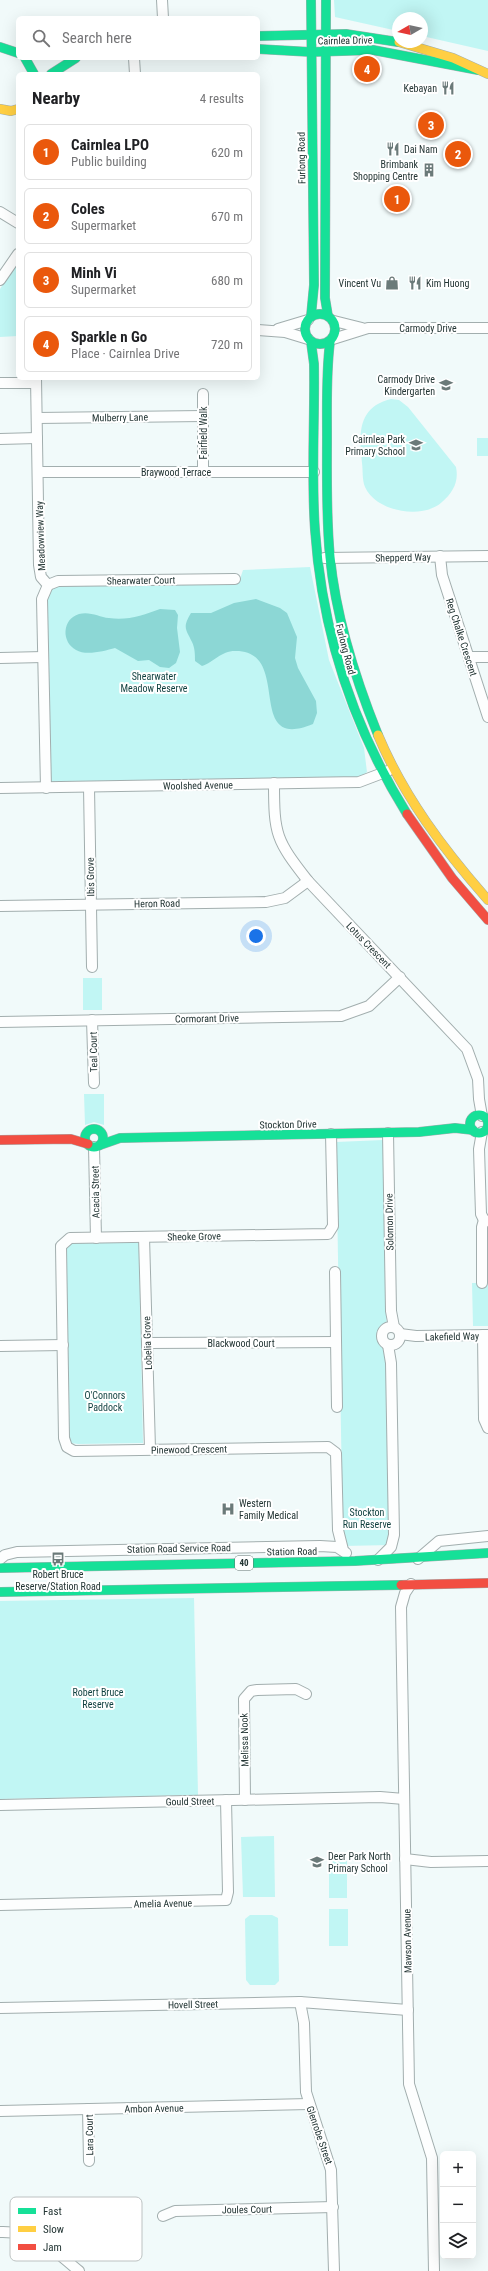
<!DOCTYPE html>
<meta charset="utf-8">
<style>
:root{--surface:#fff;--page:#f6f6f6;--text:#202124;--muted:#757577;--line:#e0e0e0;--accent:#ea580c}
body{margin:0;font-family:"Roboto Condensed",sans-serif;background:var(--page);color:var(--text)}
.controls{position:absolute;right:12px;bottom:12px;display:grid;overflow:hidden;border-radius:6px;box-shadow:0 4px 16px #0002}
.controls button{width:36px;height:36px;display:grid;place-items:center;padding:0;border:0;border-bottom:1px solid var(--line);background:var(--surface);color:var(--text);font:20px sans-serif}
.compass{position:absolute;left:392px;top:12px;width:36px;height:36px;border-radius:50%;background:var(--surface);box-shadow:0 4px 16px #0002;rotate:261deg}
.you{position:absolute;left:256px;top:936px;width:14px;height:14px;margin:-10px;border:3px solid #fff;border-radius:50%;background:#1a73e8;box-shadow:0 0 0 6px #1a73e833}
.badge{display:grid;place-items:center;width:26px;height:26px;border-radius:50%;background:var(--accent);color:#fff;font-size:13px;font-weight:700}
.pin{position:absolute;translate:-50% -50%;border:2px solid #fff;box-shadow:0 1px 4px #0006}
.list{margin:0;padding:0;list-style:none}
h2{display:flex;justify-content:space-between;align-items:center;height:52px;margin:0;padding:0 16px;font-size:17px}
h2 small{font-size:13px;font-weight:400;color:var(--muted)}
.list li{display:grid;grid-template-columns:26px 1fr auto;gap:12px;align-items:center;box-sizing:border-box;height:56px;margin:0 8px 8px;padding:0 8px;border:1px solid var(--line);border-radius:6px}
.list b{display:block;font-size:15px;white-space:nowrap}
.list p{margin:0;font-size:13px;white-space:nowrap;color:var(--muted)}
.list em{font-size:13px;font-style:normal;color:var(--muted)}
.icon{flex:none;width:22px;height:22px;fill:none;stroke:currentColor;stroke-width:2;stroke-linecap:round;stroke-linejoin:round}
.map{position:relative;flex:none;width:488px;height:2271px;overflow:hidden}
.search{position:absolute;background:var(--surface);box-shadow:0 4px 16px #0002;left:16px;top:16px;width:244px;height:44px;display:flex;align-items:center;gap:10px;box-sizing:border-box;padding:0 14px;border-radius:6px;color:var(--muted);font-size:15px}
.panel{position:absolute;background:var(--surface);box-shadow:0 4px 16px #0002;left:16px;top:72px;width:244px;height:308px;border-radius:6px}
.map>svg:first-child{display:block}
.green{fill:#c1f6f4}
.water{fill:#8cd7d5}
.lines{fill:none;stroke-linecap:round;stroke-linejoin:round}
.street-casing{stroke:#a2aeae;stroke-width:12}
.fast-casing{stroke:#a2aeae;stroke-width:10}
.slow-casing{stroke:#a2aeae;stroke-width:10}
.jam-casing{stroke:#a2aeae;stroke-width:10}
.street{stroke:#fdfefe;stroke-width:10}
.fast{stroke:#16e098;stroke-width:9}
.slow{stroke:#ffcf43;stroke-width:9}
.jam{stroke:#f24e42;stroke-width:9}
.labels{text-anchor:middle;stroke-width:4;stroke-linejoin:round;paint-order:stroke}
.shield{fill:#fff;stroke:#657271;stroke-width:1}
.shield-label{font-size:9px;font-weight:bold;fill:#233534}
.street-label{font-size:10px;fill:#233534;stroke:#fff}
.poi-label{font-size:10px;fill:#233534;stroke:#fff;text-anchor:end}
.park-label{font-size:10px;fill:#0e3f3e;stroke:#fff}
.key{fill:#fff;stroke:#bdc2c2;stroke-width:1}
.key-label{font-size:11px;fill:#233534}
</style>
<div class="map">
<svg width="488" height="2271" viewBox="0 0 488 2271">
<rect width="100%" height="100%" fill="#f1fafa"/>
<!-- green -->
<g class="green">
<path d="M334,0H488V51L422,36V18H398V31L335,17Z"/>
<path d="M18,260V336L0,337V289Z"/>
<path d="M391,399L399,400L408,407L456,467C459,482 453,492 442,502C423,520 376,512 365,487C362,480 363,470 362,463C359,435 357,407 391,399Z"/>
<rect x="477" y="438" width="11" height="18"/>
<path d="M310,567L329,660L364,748L367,772L360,777L49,782L45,599L49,589L57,585L239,582L243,570Z"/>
<rect x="83" y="978" width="19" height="32"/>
<path d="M84,1094H104V1125L94,1122L85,1125Z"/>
<path d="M383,1140L391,1545L343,1546L336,1142Z"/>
<path d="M71,1242L139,1243L143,1443L78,1444L71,1443L68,1436L66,1247Z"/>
<path d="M485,1276L488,1277V1326H473L472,1283H485Z"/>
<path d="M194,1598L198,1795L0,1799V1601Z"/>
<path d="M274,1836L275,1897H243L241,1837Z"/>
<rect x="329" y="1861" width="18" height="37"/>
<rect x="329" y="1909" width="19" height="37"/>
<path d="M250,1915H272L278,1918L279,1981L275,1985H250L246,1980L245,1919Z"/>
</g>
<!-- water -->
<g class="water">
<path d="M256,599L280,608L287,613L297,637L295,658L298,668L316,701L317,713L313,724C243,753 294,650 235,651C221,651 214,662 202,666L195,661C195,655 195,648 192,642C186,629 182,628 191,613H211L234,603Z"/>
<path d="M160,609L175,610L178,615L177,628L180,652L176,663L169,668L160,667L149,660L138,661L115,648C104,651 86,656 76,650C61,642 62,619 79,614C90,611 99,617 109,618C127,621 144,615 160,609Z"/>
</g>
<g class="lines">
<!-- street casing -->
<g class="street-casing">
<g id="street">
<path d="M162,0L163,18"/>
<path d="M134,58L135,74"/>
<path d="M0,212L18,223"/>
<path d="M0,280L18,254"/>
<path d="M334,321L362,328"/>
<path d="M278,329L308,320"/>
<path d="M258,330L285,332L308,339"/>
<path d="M333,339L368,328H488"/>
<path d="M36,378L39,565L41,577L48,585L42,599L46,788"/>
<path d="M0,383H35"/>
<path d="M37,418L203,416"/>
<path d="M0,439L37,438"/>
<path d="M38,472H314"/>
<path d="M203,472V394"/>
<path d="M440,556L442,575L488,717"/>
<path d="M324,558L488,556"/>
<path d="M48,585L58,581L235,579"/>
<path d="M469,657H488"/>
<path d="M0,658L43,657"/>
<path d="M274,783C274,835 276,840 308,881L467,1049L478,1079L479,1099L482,1116"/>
<path d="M89,787L92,967"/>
<path d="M0,788L359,782L388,771"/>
<path d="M0,906L266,902L285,898L308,881"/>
<path d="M92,1020L94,1083"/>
<path d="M0,1022L341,1016L369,1006L400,977"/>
<path d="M482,1132L479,1149L481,1214L484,1220L488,1221"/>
<path d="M388,1133L391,1311L394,1327"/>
<path d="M331,1134L333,1226L328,1234L70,1238L61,1246L64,1438L67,1447L74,1451L328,1447L336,1453L338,1530L343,1550"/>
<path d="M94,1147L96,1238"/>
<path d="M144,1237L150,1449"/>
<path d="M335,1272L337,1407"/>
<path d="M482,1283V1227L484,1220"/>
<circle cx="391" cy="1336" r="9"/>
<path d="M400,1334L416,1336L488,1335"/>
<path d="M483,1335L484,1419L488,1428"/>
<path d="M147,1343L336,1342"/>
<path d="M0,1346L63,1345"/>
<path d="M0,1559L5,1555L17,1552L320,1546L337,1547L346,1553"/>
<path d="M418,1559L439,1541L488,1536"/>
<path d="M378,1560L391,1547L394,1535L391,1363L388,1345"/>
<path d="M411,1584L405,1593L401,1607L409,2084L432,2158L434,2271"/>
<path d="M245,1800L244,1699L251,1691L257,1690L296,1689L306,1694"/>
<path d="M0,1805L380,1797L404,1799"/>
<path d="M405,1859L431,1862L488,1861"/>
<path d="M0,1905L226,1900L228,1892L226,1800"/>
<path d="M300,2002L304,2023L306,2092L331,2170L334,2271"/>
<path d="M0,2008L300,2002L408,2010"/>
<path d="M88,2109L89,2161"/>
<path d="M0,2111L309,2104"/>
<path d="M163,2216L175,2211L333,2207"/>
<path d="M0,2232C38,2231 51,2248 79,2271"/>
</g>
</g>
<!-- fast casing -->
<g class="fast-casing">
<g id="fast">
<path d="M311,0L314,285L311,316"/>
<path d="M326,0L325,298L328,316"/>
<path d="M258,36L346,34L398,42"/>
<path d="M0,47L18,53"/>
<path d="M258,49L311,52L373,50L478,70"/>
<path d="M25,58L34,74"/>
<path d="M51,74L76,58"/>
<circle cx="320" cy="329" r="15"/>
<path d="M311,342L314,364C315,419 311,475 315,530C322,632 353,727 407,814"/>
<path d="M330,342C326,373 327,404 327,436C327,476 326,517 330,557C336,618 355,678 378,735"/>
<circle cx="479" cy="1124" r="9"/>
<circle cx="94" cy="1138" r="9"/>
<path d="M100,1145L120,1138L419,1132L455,1128L473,1130"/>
<path d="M0,1568L355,1561L488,1553"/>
<path d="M0,1592L401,1585"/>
</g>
</g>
<!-- slow casing -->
<g class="slow-casing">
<g id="slow">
<path d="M399,42L453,58L488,74"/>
<path d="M0,109L11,111L18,109"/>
<path d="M378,735C404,797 444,850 488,900"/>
</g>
</g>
<!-- jam casing -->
<g class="jam-casing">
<g id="jam">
<path d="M407,814L452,878L488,920"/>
<path d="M0,1140L71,1139L88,1144"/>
<path d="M401,1585L488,1583"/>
</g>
</g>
<!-- street -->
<use href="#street" class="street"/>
<!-- fast -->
<use href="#fast" class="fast"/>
<!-- slow -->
<use href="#slow" class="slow"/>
<!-- jam -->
<use href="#jam" class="jam"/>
</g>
<!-- icons -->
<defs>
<g id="restaurant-bare" transform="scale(1.08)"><path d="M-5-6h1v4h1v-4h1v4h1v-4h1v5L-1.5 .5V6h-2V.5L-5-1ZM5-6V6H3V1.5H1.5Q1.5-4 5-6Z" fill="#6b7a79" stroke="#fff" stroke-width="2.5" paint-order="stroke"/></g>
<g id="building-bare" transform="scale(1.08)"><path d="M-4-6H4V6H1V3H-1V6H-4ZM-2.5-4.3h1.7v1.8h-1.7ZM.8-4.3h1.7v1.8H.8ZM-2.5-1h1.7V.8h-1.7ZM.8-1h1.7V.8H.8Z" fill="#6b7a79" stroke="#fff" stroke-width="2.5" paint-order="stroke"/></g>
<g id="shop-bare" transform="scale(1.08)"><path d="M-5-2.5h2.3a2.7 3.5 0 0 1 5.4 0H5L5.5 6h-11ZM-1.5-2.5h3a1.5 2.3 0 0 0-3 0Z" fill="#6b7a79" stroke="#fff" stroke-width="2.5" paint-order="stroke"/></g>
<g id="school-bare" transform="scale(1.08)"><path d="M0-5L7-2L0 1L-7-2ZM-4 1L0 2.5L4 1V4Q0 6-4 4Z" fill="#6b7a79" stroke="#fff" stroke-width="2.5" paint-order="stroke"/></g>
<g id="hospital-bare" transform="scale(1.08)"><path d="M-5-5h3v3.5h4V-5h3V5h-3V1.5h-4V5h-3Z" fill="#6b7a79" stroke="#fff" stroke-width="2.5" paint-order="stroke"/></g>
<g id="bus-bare" transform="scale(1.08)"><path d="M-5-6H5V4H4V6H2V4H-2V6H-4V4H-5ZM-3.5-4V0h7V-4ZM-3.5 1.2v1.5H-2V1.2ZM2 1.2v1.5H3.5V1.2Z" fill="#6b7a79" stroke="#fff" stroke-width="2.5" paint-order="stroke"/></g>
</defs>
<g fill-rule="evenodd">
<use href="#restaurant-bare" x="448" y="88"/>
<use href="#restaurant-bare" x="393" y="149"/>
<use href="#building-bare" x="429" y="170"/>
<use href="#shop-bare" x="392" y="283"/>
<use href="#restaurant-bare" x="415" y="283"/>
<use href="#school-bare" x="446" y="385"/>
<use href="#school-bare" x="416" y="445"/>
<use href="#hospital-bare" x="228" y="1509"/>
<use href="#bus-bare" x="58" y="1559"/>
<use href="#school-bare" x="317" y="1862"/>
</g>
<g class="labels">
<!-- shield labels -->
<rect class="shield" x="235" y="1556" width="18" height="14" rx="3"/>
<g class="shield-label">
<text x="244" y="1566">40</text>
</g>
<!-- street labels -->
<g class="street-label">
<text transform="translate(345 40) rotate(-1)" y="4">Cairnlea Drive</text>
<text transform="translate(301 158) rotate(-91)" y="4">Furlong Road</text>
<text x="428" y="332">Carmody Drive</text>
<text transform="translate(120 417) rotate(-1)" y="4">Mulberry Lane</text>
<text transform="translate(203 433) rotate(-90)" y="4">Fairfield Walk</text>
<text x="176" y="476">Braywood Terrace</text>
<text transform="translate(40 536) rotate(-92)" y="4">Meadowview Way</text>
<text transform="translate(403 557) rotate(-1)" y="4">Shepperd Way</text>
<text transform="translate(141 580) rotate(-1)" y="4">Shearwater Court</text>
<text transform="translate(462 637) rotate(72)" y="4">Reg Chalke Crescent</text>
<text transform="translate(346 649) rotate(75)" y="4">Furlong Road</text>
<text transform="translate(198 785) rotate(-1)" y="4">Woolshed Avenue</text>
<text transform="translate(90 877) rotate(-91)" y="4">Ibis Grove</text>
<text transform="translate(157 903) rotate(-1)" y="4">Heron Road</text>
<text transform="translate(369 945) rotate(46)" y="4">Lotus Crescent</text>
<text transform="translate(207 1018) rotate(-1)" y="4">Cormorant Drive</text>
<text transform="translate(93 1052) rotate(-91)" y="4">Teal Court</text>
<text transform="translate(288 1124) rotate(-1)" y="4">Stockton Drive</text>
<text transform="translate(95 1192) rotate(-91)" y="4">Acacia Street</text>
<text transform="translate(389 1222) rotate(-91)" y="4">Solomon Drive</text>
<text transform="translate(194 1236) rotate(-1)" y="4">Sheoke Grove</text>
<text transform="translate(452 1336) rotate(-1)" y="4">Lakefield Way</text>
<text transform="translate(147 1343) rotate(-92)" y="4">Lobelia Grove</text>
<text x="241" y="1347">Blackwood Court</text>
<text transform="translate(189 1449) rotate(-1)" y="4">Pinewood Crescent</text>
<text transform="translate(179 1548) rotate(-1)" y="4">Station Road Service Road</text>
<text transform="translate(292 1551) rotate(-1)" y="4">Station Road</text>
<text transform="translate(244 1740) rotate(-91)" y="4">Melissa Nook</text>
<text transform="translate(190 1801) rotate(-1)" y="4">Gould Street</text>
<text transform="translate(163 1903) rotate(-1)" y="4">Amelia Avenue</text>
<text transform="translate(407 1941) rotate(-91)" y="4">Mawson Avenue</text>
<text transform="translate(193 2004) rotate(-1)" y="4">Hovell Street</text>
<text transform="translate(154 2108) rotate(-1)" y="4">Ambon Avenue</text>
<text transform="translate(89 2135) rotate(-91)" y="4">Lara Court</text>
<text transform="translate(320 2135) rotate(71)" y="4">Glenrobe Street</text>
<text transform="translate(247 2209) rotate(-1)" y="4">Joules Court</text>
</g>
<!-- poi labels -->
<g class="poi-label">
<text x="437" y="92">Kebayan</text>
<text x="404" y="153" text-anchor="start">Dai Nam</text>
<text x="418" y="168">Brimbank<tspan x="418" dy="12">Shopping Centre</tspan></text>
<text x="381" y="287">Vincent Vu</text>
<text x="426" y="287" text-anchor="start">Kim Huong</text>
<text x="435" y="383">Carmody Drive<tspan x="435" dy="12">Kindergarten</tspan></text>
<text x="405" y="443">Cairnlea Park<tspan x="405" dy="12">Primary School</tspan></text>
<text x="239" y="1507" text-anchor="start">Western<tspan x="239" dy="12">Family Medical</tspan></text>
<text x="58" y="1578" text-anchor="middle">Robert Bruce<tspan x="58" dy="12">Reserve/Station Road</tspan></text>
<text x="328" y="1860" text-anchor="start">Deer Park North<tspan x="328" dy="12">Primary School</tspan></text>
</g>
<!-- park labels -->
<g class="park-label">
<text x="154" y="680">Shearwater<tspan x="154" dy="12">Meadow Reserve</tspan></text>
<text x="105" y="1399">O'Connors<tspan x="105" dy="12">Paddock</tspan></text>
<text x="367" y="1516">Stockton<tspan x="367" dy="12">Run Reserve</tspan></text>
<text x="98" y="1696">Robert Bruce<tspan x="98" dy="12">Reserve</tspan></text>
</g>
</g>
<!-- legend -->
<rect x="10" y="2197" width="132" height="64" rx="6" class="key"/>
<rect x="18" y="2208" width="18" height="6" fill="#16e098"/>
<rect x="18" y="2226" width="18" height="6" fill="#ffcf43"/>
<rect x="18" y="2244" width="18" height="6" fill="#f24e42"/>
<g class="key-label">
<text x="43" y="2215">Fast</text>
<text x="43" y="2233">Slow</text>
<text x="43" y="2251">Jam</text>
</g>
</svg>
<div class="controls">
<button>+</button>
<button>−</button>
<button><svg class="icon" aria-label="layers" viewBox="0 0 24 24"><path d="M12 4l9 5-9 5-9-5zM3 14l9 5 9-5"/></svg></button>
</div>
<svg class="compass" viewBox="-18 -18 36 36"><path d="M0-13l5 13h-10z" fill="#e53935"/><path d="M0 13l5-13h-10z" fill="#757577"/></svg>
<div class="you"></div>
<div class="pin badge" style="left:397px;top:199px">1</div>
<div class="pin badge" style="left:458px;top:154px">2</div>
<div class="pin badge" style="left:431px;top:125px">3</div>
<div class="pin badge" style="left:367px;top:69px">4</div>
<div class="search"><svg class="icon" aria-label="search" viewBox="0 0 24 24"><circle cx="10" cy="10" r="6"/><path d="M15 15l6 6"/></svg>Search here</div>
<section class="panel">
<h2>Nearby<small>4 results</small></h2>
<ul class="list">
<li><span class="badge">1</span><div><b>Cairnlea LPO</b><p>Public building</p></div><em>620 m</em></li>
<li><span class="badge">2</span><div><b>Coles</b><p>Supermarket</p></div><em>670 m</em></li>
<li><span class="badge">3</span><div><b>Minh Vi</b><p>Supermarket</p></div><em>680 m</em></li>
<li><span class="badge">4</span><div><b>Sparkle n Go</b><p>Place · Cairnlea Drive</p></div><em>720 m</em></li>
</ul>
</section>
</div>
